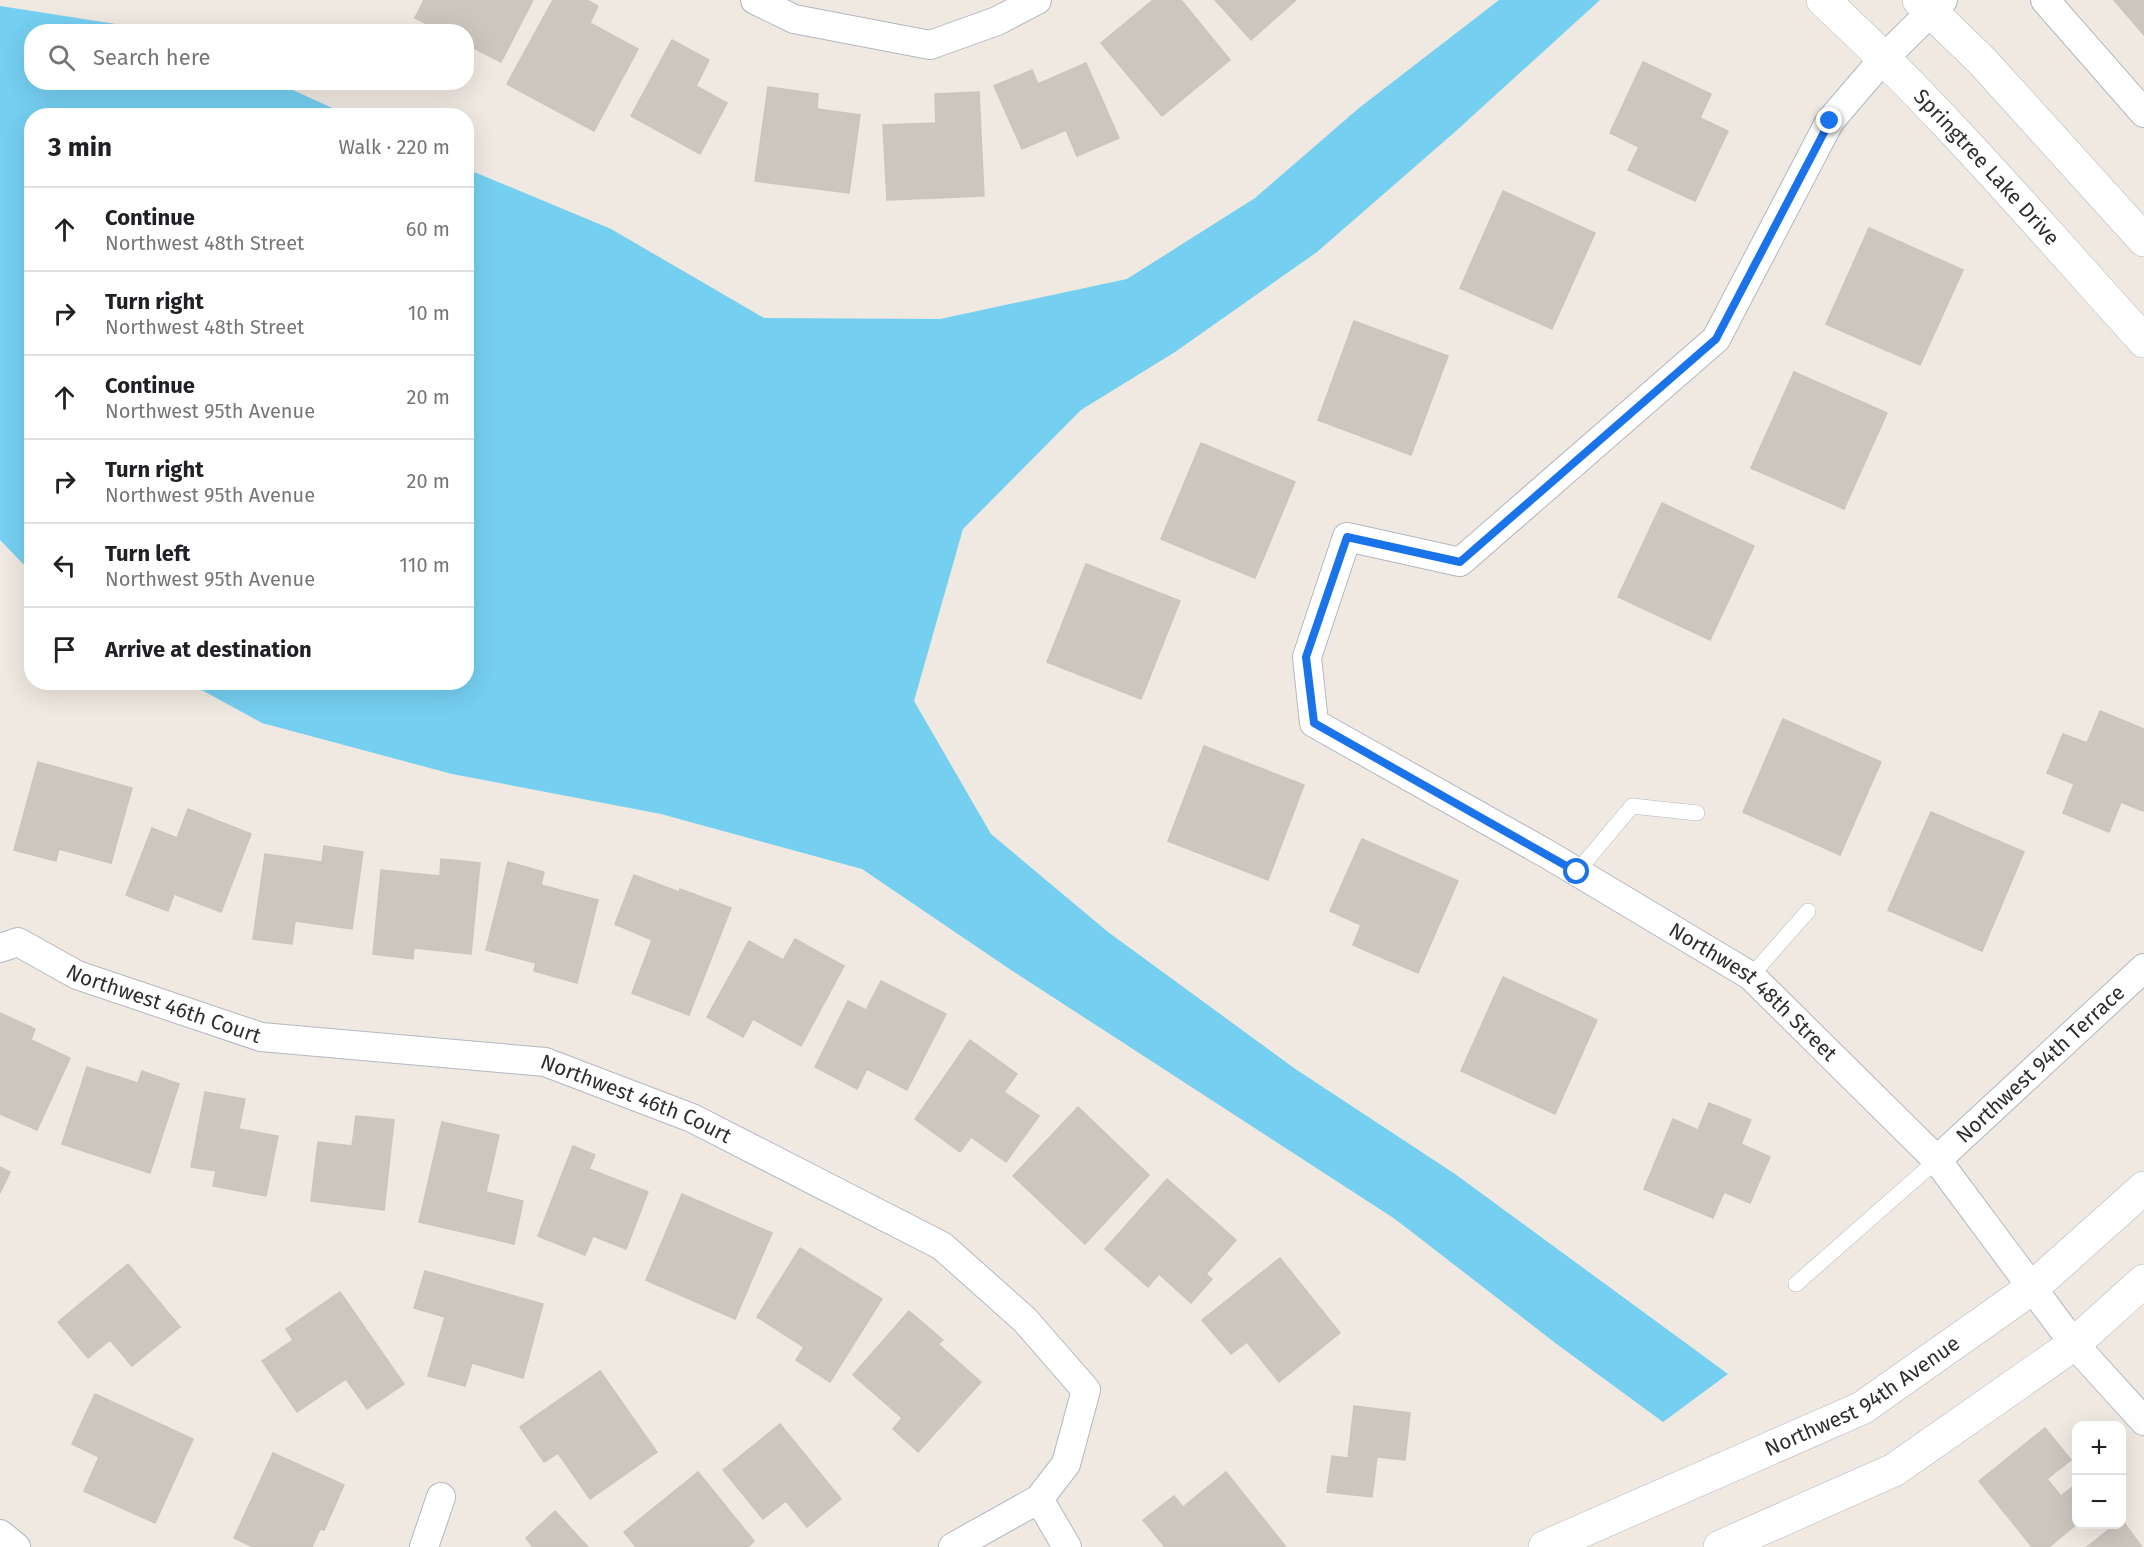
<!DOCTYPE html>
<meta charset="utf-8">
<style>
:root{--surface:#fff;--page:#f2f2f2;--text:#202124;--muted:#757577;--line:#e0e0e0}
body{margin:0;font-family:"Fira Sans",sans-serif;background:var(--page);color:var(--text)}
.controls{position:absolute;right:18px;bottom:18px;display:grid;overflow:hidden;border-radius:12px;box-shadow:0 6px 24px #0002}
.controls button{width:54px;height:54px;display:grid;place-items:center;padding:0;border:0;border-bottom:2px solid var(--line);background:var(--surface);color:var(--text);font:30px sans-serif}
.stop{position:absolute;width:18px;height:18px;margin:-14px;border:4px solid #1a73e8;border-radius:50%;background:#fff}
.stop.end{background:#1a73e8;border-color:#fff;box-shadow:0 2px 6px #0008}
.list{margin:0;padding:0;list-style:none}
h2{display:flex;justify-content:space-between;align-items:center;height:78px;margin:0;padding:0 24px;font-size:26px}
h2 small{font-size:20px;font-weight:400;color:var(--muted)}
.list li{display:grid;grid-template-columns:39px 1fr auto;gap:18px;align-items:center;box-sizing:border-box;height:84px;padding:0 24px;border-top:2px solid var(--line)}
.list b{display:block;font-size:22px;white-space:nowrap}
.list p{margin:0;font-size:20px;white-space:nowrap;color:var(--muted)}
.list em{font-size:20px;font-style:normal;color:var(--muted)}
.icon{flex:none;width:33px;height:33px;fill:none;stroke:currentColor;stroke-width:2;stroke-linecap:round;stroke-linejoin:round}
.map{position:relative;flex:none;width:2144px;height:1547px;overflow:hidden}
.search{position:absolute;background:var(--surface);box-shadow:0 6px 24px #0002;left:24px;top:24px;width:450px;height:66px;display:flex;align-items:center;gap:15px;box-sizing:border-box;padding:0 21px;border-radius:24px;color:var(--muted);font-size:22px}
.panel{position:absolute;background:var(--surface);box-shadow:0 6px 24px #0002;left:24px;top:108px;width:450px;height:582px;border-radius:24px}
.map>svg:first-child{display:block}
.water{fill:#75cff0}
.building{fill:#cbc7bf;stroke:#cbc5ba;stroke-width:1.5}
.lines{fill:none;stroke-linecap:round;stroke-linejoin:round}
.service-casing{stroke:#b4b7c1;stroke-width:16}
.minor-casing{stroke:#b4b7c1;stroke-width:30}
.tertiary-casing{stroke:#b4b7c1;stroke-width:34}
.service{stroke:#fff;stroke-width:15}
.minor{stroke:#fff;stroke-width:28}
.tertiary{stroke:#fff;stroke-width:33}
.route{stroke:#1a73e8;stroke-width:8}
.labels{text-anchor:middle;stroke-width:5;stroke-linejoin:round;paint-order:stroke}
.street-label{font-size:21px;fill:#2e2e2e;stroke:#fff}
</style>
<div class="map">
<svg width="2144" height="1547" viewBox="0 0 2144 1547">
<rect width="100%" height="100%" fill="#efe9e1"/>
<!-- water -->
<g class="water">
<path d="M1499,0H1600L1456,131L1317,252L1175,352L1081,410L963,529L914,701L991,834L1108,932L1294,1068L1455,1174L1728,1374L1663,1422L1558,1345L1395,1219L1011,970L862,869L661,814L452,774L262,723L189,683L466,682L467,169L611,229L764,318L940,319L1127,279L1255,198L1359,108Z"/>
<path d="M0,6L129,26L143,31L32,32V82L277,83L348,115L32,116L31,572L0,540Z"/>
</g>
<!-- building -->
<g class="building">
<path d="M424,0H533L501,62L466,44V32H442L415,18Z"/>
<path d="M553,0H587L598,6L590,23L638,49L594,131L507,84Z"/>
<path d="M1153,0H1181L1230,60L1162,116L1101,43Z"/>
<path d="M1215,0H1296L1251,40Z"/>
<path d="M2114,0H2144V35Z"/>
<path d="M672,40L709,60L696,86L727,103L700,154L631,116Z"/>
<path d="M1643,62L1711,94L1700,118L1728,131L1695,201L1628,170L1639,147L1610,133Z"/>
<path d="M1086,63L1119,138L1077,156L1066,130L1022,149L994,86L1032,70L1038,84Z"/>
<path d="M768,87L818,94L817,109L860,115L849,193L755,181Z"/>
<path d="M979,92L984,196L887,200L883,125L936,123L935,94Z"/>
<path d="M1503,191L1595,233L1552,329L1460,288Z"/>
<path d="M1869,228L1963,270L1920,365L1826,324Z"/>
<path d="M1354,321L1448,356L1411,455L1318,420Z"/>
<path d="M1794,372L1887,413L1844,509L1751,468Z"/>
<path d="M1201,443L1295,482L1255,578L1161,539Z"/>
<path d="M1662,503L1754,546L1710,640L1618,597Z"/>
<path d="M1086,564L1180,601L1141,699L1047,662Z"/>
<path d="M2100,711L2144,729V808L2143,811L2121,802L2109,832L2063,813L2074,784L2047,773L2063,734L2087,743Z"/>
<path d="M1783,719L1881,762L1840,855L1743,812Z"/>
<path d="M1204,746L1304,785L1268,880L1168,841Z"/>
<path d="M38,762L132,788L111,863L59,849L56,861L14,850Z"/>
<path d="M188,809L251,834L221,912L174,894L168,911L126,895L152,828L177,838Z"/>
<path d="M1931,812L2024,852L1982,951L1888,910Z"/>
<path d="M1362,839L1458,881L1418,973L1353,945L1361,925L1330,911Z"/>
<path d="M324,846L363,852L352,929L295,921L292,944L253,939L265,854L322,862Z"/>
<path d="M441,859L480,863L471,954L414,948L413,959L373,954L381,870L440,876Z"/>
<path d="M508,862L544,872L541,885L598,900L577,983L534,971L536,963L486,950Z"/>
<path d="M634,875L679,892L680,889L731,908L689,1015L632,993L652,940L615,924Z"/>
<path d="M795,939L844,966L801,1046L753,1019L743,1037L707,1017L749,941L783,960Z"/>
<path d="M1503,977L1597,1020L1555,1114L1461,1071Z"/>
<path d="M881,981L946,1014L907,1090L867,1069L857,1089L815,1067L848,1001L866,1010Z"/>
<path d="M0,1013L35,1029L31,1040L70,1058L37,1130L0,1114Z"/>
<path d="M970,1040L1017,1074L1004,1092L1039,1116L1006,1162L971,1137L960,1152L915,1119Z"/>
<path d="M87,1067L138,1083L142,1071L179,1084L150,1173L62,1144Z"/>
<path d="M205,1092L245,1099L239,1129L278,1136L266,1196L213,1186L216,1171L191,1167Z"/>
<path d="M1709,1103L1751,1120L1741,1144L1770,1157L1750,1203L1724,1192L1713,1218L1644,1189L1673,1119L1698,1130Z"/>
<path d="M1078,1107L1149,1175L1085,1244L1013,1176Z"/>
<path d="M356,1116L394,1120L384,1210L311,1201L318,1142L352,1146Z"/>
<path d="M442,1122L499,1135L486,1192L523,1201L514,1244L419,1222Z"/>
<path d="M573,1146L595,1155L589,1169L648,1192L626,1249L593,1236L585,1255L538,1236Z"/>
<path d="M0,1167L10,1172L0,1193Z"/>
<path d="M1167,1179L1236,1240L1206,1274L1212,1279L1191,1303L1159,1274L1148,1287L1105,1249Z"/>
<path d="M682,1194L772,1233L735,1319L646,1280Z"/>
<path d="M800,1248L882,1299L830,1382L796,1360L804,1347L757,1317Z"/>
<path d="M1280,1258L1340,1333L1279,1382L1247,1342L1231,1354L1202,1320Z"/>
<path d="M128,1264L180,1327L132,1366L110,1340L88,1358L58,1322Z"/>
<path d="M425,1271L543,1304L523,1378L472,1363L465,1386L428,1376L445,1317L414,1308Z"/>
<path d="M340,1292L404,1384L367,1409L346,1379L297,1412L262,1361L293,1340L286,1329Z"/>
<path d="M909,1311L943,1340L938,1344L981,1382L918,1452L893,1429L902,1418L853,1375Z"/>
<path d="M600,1371L657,1452L590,1499L558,1453L544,1462L520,1427Z"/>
<path d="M95,1394L193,1439L155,1523L84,1491L99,1457L72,1444Z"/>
<path d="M1354,1406L1410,1413L1405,1460L1377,1457L1372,1497L1327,1492L1332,1456L1348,1458Z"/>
<path d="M780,1424L841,1499L807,1527L786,1501L763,1519L723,1470Z"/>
<path d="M2045,1428L2071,1460L2047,1479L2061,1496L2076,1484L2077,1524L2049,1547H2032L1979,1481Z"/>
<path d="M273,1453L344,1485L324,1530L320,1529L312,1547H253L234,1538Z"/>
<path d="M698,1472L754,1541L748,1547H636L624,1532Z"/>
<path d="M1226,1472L1286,1547H1165L1143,1520L1174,1496L1183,1507Z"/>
<path d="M555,1511L588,1547H533L526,1538Z"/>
<path d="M2122,1520L2142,1547H2087L2116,1524H2122Z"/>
</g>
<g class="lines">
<!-- service casing -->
<g class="service-casing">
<g id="service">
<path d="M1577,872L1632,806L1697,813"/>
<path d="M1751,976L1808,911"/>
<path d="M1796,1284L1937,1160"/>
</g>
</g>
<!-- minor casing -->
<g class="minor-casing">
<g id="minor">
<path d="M755,0L794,19L930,45L997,21L1037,0"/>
<path id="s1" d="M1943,0L1884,58L1830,121L1716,339L1460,562L1347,537L1307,657L1314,723L1547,854L1751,976L1937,1160L2074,1344L2144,1421"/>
<path d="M2045,0L2144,113"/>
<path id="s2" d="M0,948L18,942L77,975L261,1037L545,1062L692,1118L942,1246L1025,1320L1086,1390L1066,1464L1039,1499L953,1547"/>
<path id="s3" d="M1937,1160L2144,968"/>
<path d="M1039,1499L1067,1547"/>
<path d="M0,1534L16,1547"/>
<path d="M424,1547L441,1497"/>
</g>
</g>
<!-- tertiary casing -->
<g class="tertiary-casing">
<g id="tertiary">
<path id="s4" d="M1823,0C1938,106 2039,225 2144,341"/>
<path d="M1919,0L1982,61L2144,240"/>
<path id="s5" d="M1545,1547L1862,1408L2032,1288L2144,1188"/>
<path d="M1720,1547L1894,1470L2074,1344L2144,1281"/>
</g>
</g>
<!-- service -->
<use href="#service" class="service"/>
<!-- minor -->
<use href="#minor" class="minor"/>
<!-- tertiary -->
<use href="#tertiary" class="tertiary"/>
</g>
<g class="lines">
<!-- route -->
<path class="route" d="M1577,872L1314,723L1306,657L1347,537L1460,562L1716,339L1830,121"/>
</g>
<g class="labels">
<!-- street labels -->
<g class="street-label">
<text dy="7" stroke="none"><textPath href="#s4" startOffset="234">Springtree Lake Drive</textPath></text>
<text dy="7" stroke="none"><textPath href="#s1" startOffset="1576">Northwest 48th Street</textPath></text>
<text dy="7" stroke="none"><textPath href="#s2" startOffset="178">Northwest 46th Court</textPath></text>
<text dy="7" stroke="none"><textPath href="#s3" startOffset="141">Northwest 94th Terrace</textPath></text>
<text dy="7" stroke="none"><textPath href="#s2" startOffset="664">Northwest 46th Court</textPath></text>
<text dy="7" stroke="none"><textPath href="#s5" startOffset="352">Northwest 94th Avenue</textPath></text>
</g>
</g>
</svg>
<div class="controls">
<button>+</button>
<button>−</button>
</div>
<div class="stop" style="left:1577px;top:872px"></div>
<div class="stop end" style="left:1830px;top:121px"></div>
<div class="search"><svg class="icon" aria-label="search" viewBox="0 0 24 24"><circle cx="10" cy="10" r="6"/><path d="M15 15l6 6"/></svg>Search here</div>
<section class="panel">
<h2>3 min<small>Walk · 220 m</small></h2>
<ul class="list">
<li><svg class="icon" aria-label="ahead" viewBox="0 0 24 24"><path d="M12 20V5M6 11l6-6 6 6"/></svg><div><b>Continue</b><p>Northwest 48th Street</p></div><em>60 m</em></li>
<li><svg class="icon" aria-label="right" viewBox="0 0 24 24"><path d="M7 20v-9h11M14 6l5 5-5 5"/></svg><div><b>Turn right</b><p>Northwest 48th Street</p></div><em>10 m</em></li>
<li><svg class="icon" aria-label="ahead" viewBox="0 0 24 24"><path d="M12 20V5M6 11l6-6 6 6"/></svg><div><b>Continue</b><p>Northwest 95th Avenue</p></div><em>20 m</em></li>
<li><svg class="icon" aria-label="right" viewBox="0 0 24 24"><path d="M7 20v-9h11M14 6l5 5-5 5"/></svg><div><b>Turn right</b><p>Northwest 95th Avenue</p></div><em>20 m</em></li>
<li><svg class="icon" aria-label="left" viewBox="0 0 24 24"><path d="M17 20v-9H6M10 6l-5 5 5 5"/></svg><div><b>Turn left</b><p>Northwest 95th Avenue</p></div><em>110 m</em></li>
<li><svg class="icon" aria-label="arrive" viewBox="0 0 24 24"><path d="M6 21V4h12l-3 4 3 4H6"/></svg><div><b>Arrive at destination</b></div></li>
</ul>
</section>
</div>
